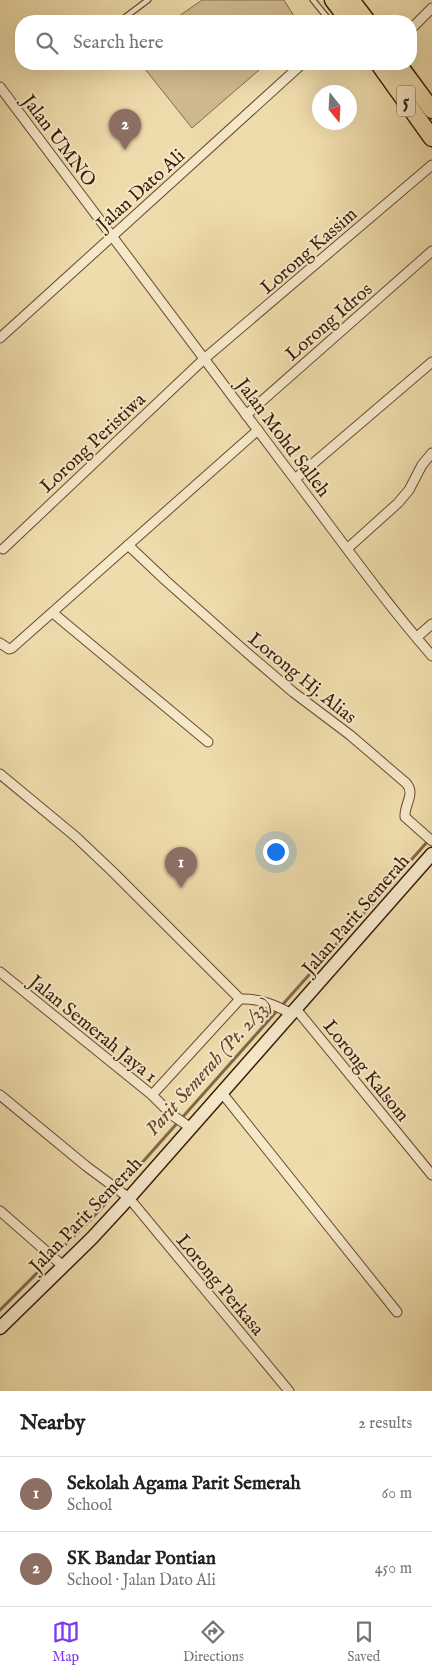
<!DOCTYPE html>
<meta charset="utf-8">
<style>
:root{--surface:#fff;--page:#f6f6f6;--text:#222;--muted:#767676;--line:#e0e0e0;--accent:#7c3aed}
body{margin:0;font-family:"IM FELL English",serif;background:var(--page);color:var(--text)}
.compass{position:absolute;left:312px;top:85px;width:45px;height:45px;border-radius:50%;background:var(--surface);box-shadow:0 5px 20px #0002;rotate:162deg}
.you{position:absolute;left:275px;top:851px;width:18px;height:18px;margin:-12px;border:4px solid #fff;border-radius:50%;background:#1a73e8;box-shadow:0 0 0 8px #1a73e833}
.badge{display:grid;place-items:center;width:32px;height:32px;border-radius:50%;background:var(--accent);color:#fff;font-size:16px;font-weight:700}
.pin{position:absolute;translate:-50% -41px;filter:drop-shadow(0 1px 2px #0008)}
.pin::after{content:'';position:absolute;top:26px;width:18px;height:15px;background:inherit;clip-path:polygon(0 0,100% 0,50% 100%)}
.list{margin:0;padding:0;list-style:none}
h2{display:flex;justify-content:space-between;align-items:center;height:65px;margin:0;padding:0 20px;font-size:21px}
h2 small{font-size:16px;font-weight:400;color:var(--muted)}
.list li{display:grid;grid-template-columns:32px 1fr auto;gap:15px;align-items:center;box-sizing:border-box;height:75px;padding:0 20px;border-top:1px solid var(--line)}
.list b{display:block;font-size:19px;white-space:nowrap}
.list p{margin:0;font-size:16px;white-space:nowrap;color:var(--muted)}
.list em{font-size:16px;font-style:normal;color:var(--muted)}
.icon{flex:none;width:28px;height:28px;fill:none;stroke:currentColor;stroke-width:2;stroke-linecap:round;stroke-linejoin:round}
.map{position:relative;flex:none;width:432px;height:1391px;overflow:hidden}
.search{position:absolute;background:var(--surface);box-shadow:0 5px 20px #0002;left:15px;right:15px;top:15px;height:55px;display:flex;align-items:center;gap:12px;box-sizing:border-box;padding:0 18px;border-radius:20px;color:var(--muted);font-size:19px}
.sheet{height:215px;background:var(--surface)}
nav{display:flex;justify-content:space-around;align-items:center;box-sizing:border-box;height:70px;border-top:1px solid var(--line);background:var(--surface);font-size:14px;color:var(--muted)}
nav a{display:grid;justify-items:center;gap:2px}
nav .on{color:var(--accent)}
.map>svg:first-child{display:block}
.park{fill:#d0bb90;stroke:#856b4c}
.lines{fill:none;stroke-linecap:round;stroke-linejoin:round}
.stream{stroke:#816749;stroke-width:3}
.lane-casing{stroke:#674b31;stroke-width:7}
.street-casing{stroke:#674b31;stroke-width:11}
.secondary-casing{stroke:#3a1b08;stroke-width:15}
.highway-casing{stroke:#3a1b08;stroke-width:19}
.lane{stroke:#f5e8c9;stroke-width:4.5}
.street{stroke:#f5e8c9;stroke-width:9}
.secondary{stroke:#f5e8c9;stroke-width:12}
.highway{stroke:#efdcac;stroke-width:16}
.labels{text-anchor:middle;stroke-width:4;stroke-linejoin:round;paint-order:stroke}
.shield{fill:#f5e8c9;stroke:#725842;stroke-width:1}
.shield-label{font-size:18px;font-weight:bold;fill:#3a1b08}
.street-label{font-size:19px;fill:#3a1b08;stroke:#f5e8c9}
.water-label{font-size:20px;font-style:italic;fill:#64472e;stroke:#f5e8c9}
</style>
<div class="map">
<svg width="432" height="1391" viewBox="0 0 432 1391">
<rect width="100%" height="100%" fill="#efdcac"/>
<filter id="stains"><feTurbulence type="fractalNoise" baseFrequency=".004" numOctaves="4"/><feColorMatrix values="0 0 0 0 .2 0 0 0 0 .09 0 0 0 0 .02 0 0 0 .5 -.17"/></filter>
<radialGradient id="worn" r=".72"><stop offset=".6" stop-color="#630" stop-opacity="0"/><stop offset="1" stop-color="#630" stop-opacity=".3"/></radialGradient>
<!-- park -->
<g class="park">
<path d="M202,0H284L297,21H172Z"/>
<path d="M141,64H266L192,128Z"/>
</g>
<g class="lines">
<!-- stream -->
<path class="stream" d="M0,1310L96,1214L140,1165L428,841"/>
<!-- lane casing -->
<g class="lane-casing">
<g id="lane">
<path d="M313,0L330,21"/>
<path d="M120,21L148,0"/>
</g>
</g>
<!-- street casing -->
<g class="street-casing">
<g id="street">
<path d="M411,29L432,8"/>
<path d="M0,87C94,213 188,339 284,465C333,529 379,595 432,656"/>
<path d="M0,338L302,64"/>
<path d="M246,415L432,251"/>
<path d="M295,479L432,362"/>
<path d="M128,545L165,580L245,651L293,692L350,735L406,783C416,794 404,804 405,817L432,841"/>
<path d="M348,548L398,503L409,490L422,465L432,453"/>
<path d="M3,549L204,359L432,165"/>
<path d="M53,613L208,742"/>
<path d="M417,637L432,624"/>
<path d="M0,643L9,649L12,648L258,430"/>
<path d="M0,774L76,837L113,872L240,999"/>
<path d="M0,972L152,1095L172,1115L191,1128"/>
<path d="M296,1009L432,1175"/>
<path d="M222,1093L397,1312"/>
<path d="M0,1095L86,1166L129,1198L289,1391"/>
<path d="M152,1095L240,999C259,998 275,1005 292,1014"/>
<path d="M0,1211L63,1266"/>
</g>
</g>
<!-- secondary casing -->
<g class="secondary-casing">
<path id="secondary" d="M0,1328L92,1238L129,1198L432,854"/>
</g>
<!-- highway casing -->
<g class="highway-casing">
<g id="highway">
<path d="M333,0L349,21"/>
<path d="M351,0L367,21"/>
<path d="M379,64L432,138"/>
<path d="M398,64L432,110"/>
</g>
</g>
<!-- lane -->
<use href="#lane" class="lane"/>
<!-- street -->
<use href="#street" class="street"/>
<!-- secondary -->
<use href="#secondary" class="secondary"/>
<!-- highway -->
<use href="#highway" class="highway"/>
</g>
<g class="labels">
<!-- shield labels -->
<rect class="shield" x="397" y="85.5" width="18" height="31" rx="4"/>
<g class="shield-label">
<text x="406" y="107">5</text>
</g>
<!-- street labels -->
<g class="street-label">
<text transform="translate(60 140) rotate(53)" y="7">Jalan UMNO</text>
<text transform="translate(140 189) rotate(-42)" y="7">Jalan Dato Ali</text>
<text transform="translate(308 250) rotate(-41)" y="7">Lorong Kassim</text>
<text transform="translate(328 321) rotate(-41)" y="7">Lorong Idros</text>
<text transform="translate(284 437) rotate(53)" y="7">Jalan Mohd Salleh</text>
<text transform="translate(92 442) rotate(-43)" y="7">Lorong Peristiwa</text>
<text transform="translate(303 677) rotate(39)" y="7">Lorong Hj. Alias</text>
<text transform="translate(355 914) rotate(-49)" y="7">Jalan Parit Semerah</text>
<text transform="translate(94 1028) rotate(39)" y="7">Jalan Semerah Jaya 1</text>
<text transform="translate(367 1070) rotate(51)" y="7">Lorong Kalsom</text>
<text transform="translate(85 1214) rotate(-46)" y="7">Jalan Parit Semerah</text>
<text transform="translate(221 1284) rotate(50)" y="7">Lorong Perkasa</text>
</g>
<!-- water labels -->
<g class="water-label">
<text transform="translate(208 1066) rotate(-48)" y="7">Parit Semerah (Pt. 2/33)</text>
</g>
</g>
<rect width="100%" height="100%" filter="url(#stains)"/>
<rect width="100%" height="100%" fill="url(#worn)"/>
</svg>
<svg class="compass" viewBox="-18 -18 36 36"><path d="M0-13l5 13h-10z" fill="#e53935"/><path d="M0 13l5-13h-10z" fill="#767676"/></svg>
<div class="you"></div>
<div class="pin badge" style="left:181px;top:888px;background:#8d6e63">1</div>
<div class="pin badge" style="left:125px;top:150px;background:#8d6e63">2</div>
<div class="search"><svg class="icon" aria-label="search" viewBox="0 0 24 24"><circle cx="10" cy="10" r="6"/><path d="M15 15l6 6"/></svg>Search here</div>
</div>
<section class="sheet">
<h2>Nearby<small>2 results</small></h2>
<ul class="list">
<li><span class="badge" style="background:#8d6e63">1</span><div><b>Sekolah Agama Parit Semerah</b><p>School</p></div><em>60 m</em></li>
<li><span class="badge" style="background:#8d6e63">2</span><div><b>SK Bandar Pontian</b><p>School · Jalan Dato Ali</p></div><em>450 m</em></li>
</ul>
</section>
<nav>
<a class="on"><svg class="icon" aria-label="map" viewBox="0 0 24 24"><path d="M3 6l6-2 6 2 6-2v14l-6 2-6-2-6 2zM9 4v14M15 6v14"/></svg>Map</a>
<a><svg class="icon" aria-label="directions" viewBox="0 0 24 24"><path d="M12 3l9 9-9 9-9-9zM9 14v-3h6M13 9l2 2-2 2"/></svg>Directions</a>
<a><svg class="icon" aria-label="saved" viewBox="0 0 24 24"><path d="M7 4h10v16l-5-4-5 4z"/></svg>Saved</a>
</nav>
